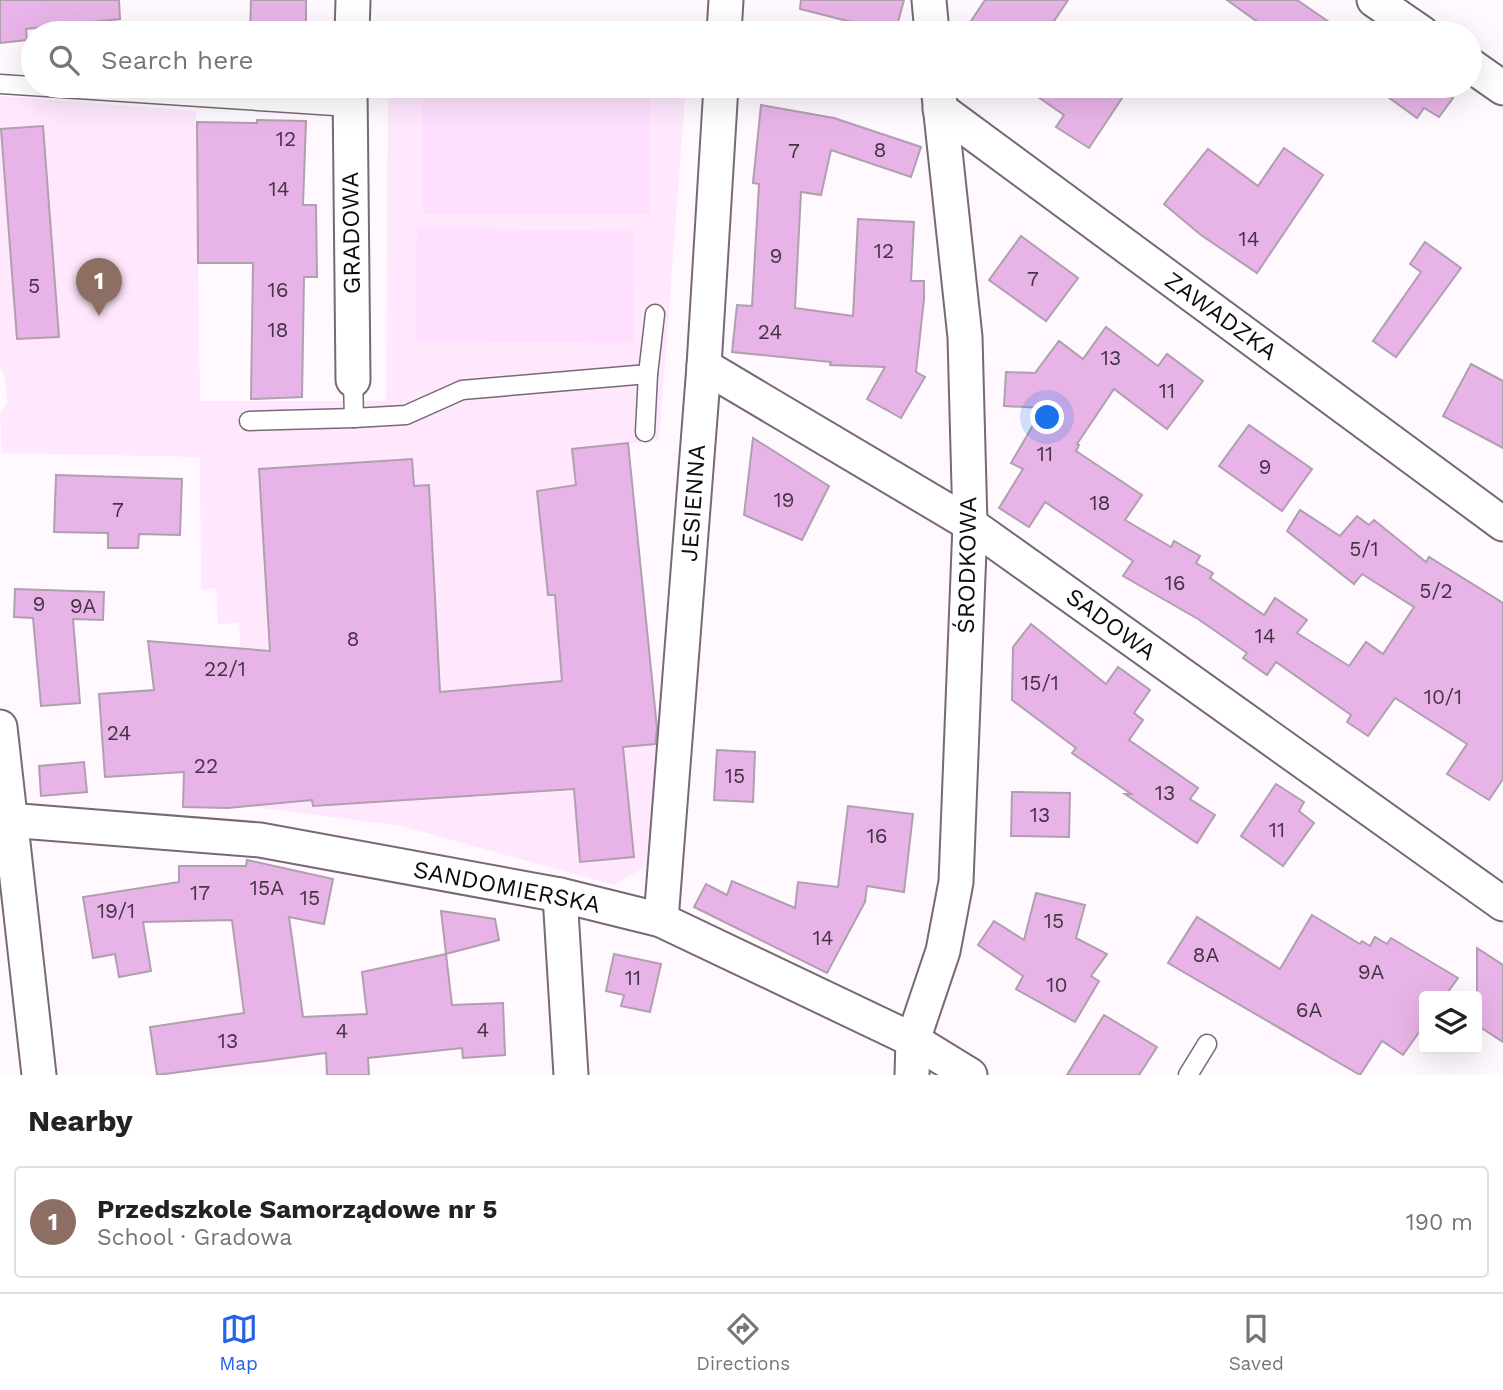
<!DOCTYPE html>
<meta charset="utf-8">
<style>
:root{--surface:#fff;--page:#f6f6f6;--text:#222;--muted:#767676;--line:#e0e0e0;--accent:#2563eb}
body{margin:0;font-family:"Work Sans",sans-serif;background:var(--page);color:var(--text)}
.controls{position:absolute;right:21px;bottom:21px;display:grid;overflow:hidden;border-radius:7px;box-shadow:0 7px 28px #0002}
.controls button{width:63px;height:63px;display:grid;place-items:center;padding:0;border:0;border-bottom:2px solid var(--line);background:var(--surface);color:var(--text);font:35px sans-serif}
.you{position:absolute;left:1048px;top:418px;width:24px;height:24px;margin:-18px;border:5px solid #fff;border-radius:50%;background:#1a73e8;box-shadow:0 0 0 10px #1a73e833}
.badge{display:grid;place-items:center;width:46px;height:46px;border-radius:50%;background:var(--accent);color:#fff;font-size:23px;font-weight:700}
.pin{position:absolute;translate:-50% -58px;filter:drop-shadow(0 2px 4px #0008)}
.pin::after{content:'';position:absolute;top:37px;width:24px;height:21px;background:inherit;clip-path:polygon(0 0,100% 0,50% 100%)}
.list{margin:0;padding:0;list-style:none}
h2{display:flex;justify-content:space-between;align-items:center;height:91px;margin:0;padding:0 28px;font-size:30px}
h2 small{font-size:23px;font-weight:400;color:var(--muted)}
.list li{display:grid;grid-template-columns:46px 1fr auto;gap:21px;align-items:center;box-sizing:border-box;height:112px;margin:0 14px 14px;padding:0 14px;border:2px solid var(--line);border-radius:7px}
.list b{display:block;font-size:26px;white-space:nowrap}
.list p{margin:0;font-size:23px;white-space:nowrap;color:var(--muted)}
.list em{font-size:23px;font-style:normal;color:var(--muted)}
.icon{flex:none;width:38px;height:38px;fill:none;stroke:currentColor;stroke-width:2;stroke-linecap:round;stroke-linejoin:round}
.map{position:relative;flex:none;width:1503px;height:1075px;overflow:hidden}
.search{position:absolute;background:var(--surface);box-shadow:0 7px 28px #0002;left:21px;right:21px;top:21px;height:77px;display:flex;align-items:center;gap:18px;box-sizing:border-box;padding:0 24px;border-radius:38px;color:var(--muted);font-size:26px}
.sheet{height:217px;background:var(--surface)}
nav{display:flex;justify-content:space-around;align-items:center;box-sizing:border-box;height:98px;border-top:2px solid var(--line);background:var(--surface);font-size:19px;color:var(--muted)}
nav a{display:grid;justify-items:center;gap:4px}
nav .on{color:var(--accent)}
.map>svg:first-child{display:block}
.built{fill:#ffe8fe}
.green{fill:#fee0fe}
.building{fill:#e8b4e7;stroke:#af9faf;stroke-width:2}
.lines{fill:none;stroke-linecap:round;stroke-linejoin:round}
.service-casing{stroke:#776977;stroke-width:21}
.minor-casing{stroke:#776977;stroke-width:37}
.service{stroke:#fff;stroke-width:18}
.minor{stroke:#fff;stroke-width:33}
.labels{text-anchor:middle;stroke-width:5;stroke-linejoin:round;paint-order:stroke}
.number-label{font-size:21px;fill:#463446}
.street-label{font-size:24px;fill:#100a10;stroke:#fff}
</style>
<div class="map">
<svg width="1503" height="1075" viewBox="0 0 1503 1075">
<rect width="100%" height="100%" fill="#fff8ff"/>
<!-- built -->
<path class="built" d="M388,86H686L659,440L628,444L658,744L647,866L614,885L401,826L247,806L239,622L218,625L216,588L201,590L200,457L2,453L0,412L7,403L5,376L0,369V96L196,111L200,401H386Z"/>
<!-- green -->
<g class="green">
<rect x="423" y="96" width="227" height="118"/>
<path d="M417,228L635,231L633,343L415,341Z"/>
</g>
<!-- building -->
<g class="building">
<path d="M0,0H119L120,19L26,29L27,40L0,43Z"/>
<path d="M251,0H306V33H250Z"/>
<path d="M801,0H904L895,33L800,9Z"/>
<path d="M985,0H1068L1046,33H963Z"/>
<path d="M1227,0H1297L1345,33H1273Z"/>
<path d="M1022,86H1130L1089,148L1056,127L1064,115Z"/>
<path d="M1373,86H1441L1453,98L1439,117L1424,108L1417,118Z"/>
<path d="M761,105L834,118L921,147L911,177L831,150L821,195L801,192L795,308L853,316L858,219L914,222L911,281H924V299L916,372L925,377L901,418L867,399L885,367L830,365L831,362L732,352L737,305L752,306L759,184L753,183Z"/>
<path d="M257,120L306,121L303,205H316L317,277H304L302,397L251,399L253,263H198L197,122L257,123Z"/>
<path d="M43,126L59,337L17,339L1,129Z"/>
<path d="M1284,148L1323,175L1257,273L1201,235L1164,204L1208,149L1258,186Z"/>
<path d="M1021,236L1078,278L1046,321L989,280Z"/>
<path d="M1425,242L1461,268L1396,357L1373,341L1421,272L1410,264Z"/>
<path d="M1106,327L1158,366L1167,354L1203,381L1167,429L1114,389L1077,444L1079,445L1076,451L1142,495L1125,520L1171,547L1174,541L1200,556L1196,563L1213,573L1210,578L1264,615L1275,598L1307,620L1297,633L1349,666L1366,642L1383,654L1414,607L1362,574L1354,584L1287,531L1300,510L1340,536L1357,516L1369,525L1374,520L1426,562L1429,557L1503,603V779L1489,800L1447,774L1467,744L1395,698L1368,736L1347,722L1351,715L1276,662L1267,675L1243,658L1247,653L1198,619L1123,576L1133,561L1045,502L1029,527L999,508L1023,469L1011,463L1043,408L1004,406L1006,372L1035,373L1059,341L1083,359Z"/>
<path d="M1471,364L1503,381V448L1443,416Z"/>
<path d="M1249,425L1312,469L1282,511L1219,466Z"/>
<path d="M753,438L829,486L802,540L744,515Z"/>
<path d="M628,443L657,728L655,744L623,747L634,857L580,862L574,789L313,806L312,800L228,808L183,807L184,772L105,777L99,694L154,690L148,641L270,651L259,469L412,459L414,486L429,485L440,692L562,681L555,595H548L537,491L576,485L572,449Z"/>
<path d="M56,475L182,479L180,535L139,534L138,548H108V533L54,532Z"/>
<path d="M15,589L104,592L103,620L73,619L80,703L41,706L33,618L14,617Z"/>
<path d="M1031,624L1106,684L1118,667L1150,690L1134,713L1143,720L1129,740L1198,788L1190,799L1215,815L1197,843L1125,794H1131L1072,753L1076,748L1012,700L1013,647Z"/>
<path d="M717,750L755,752L753,802L714,800Z"/>
<path d="M84,762L87,792L41,796L39,766Z"/>
<path d="M1276,784L1304,802L1299,811L1314,823L1283,866L1241,836Z"/>
<path d="M1012,792L1070,793L1069,837L1011,836Z"/>
<path d="M848,806L913,814L904,892L867,886L865,902L827,973L694,907L706,884L727,895L732,881L795,908L798,882L838,887Z"/>
<path d="M247,860L333,879L324,924L289,917L303,1017L367,1014L362,972L446,954L452,1005L503,1003L505,1055L463,1058L462,1048L368,1058L369,1075H327L326,1053L157,1075L150,1027L244,1013L232,920L143,922L151,971L119,977L115,954L93,958L83,897L179,882V866H246Z"/>
<path d="M1036,893L1085,905L1076,938L1107,954L1091,976L1099,981L1075,1022L1016,989L1023,976L978,945L994,921L1024,940Z"/>
<path d="M441,911L495,919L499,940L446,954Z"/>
<path d="M1312,915L1360,944L1362,941L1370,946L1375,937L1387,944L1391,938L1458,978L1445,996H1424V1025L1403,1055L1382,1041L1360,1075L1168,963L1197,917L1280,969Z"/>
<path d="M1477,948L1503,965V1042L1477,1025Z"/>
<path d="M614,954L661,964L650,1012L621,1006L624,995L606,991Z"/>
<path d="M1104,1015L1157,1047L1139,1075H1067Z"/>
</g>
<g class="lines">
<!-- service casing -->
<g class="service-casing">
<g id="service">
<path d="M0,84L350,107"/>
<path d="M353,380L354,418L406,415L462,390L648,374L655,314"/>
<path d="M249,421L354,418"/>
<path d="M645,432L648,374"/>
<path d="M1188,1075L1207,1044"/>
</g>
</g>
<!-- minor casing -->
<g class="minor-casing">
<g id="minor">
<path d="M929,0L932,33"/>
<path d="M1374,0L1422,33"/>
<path d="M352,33L353,0"/>
<path d="M724,33L726,0"/>
<path d="M1470,65L1503,88"/>
<path d="M350,86L353,380"/>
<path d="M940,109L1503,524"/>
<path d="M704,366L970,524L1503,904"/>
<path d="M0,727L39,1075"/>
<path d="M8,820L260,840L560,895L661,920L913,1040L970,1075"/>
<path d="M560,895L571,1075"/>
<path d="M661,920L704,366L721,86"/>
<path d="M912,1075L913,1040L943,951L956,882L970,524L965,337L938,86"/>
</g>
</g>
<!-- service -->
<use href="#service" class="service"/>
<!-- minor -->
<use href="#minor" class="minor"/>
</g>
<g class="labels">
<!-- number labels -->
<g class="number-label">
<text x="286" y="146">12</text>
<text x="880" y="157">8</text>
<text x="794" y="158">7</text>
<text x="279" y="196">14</text>
<text x="1249" y="246">14</text>
<text x="884" y="258">12</text>
<text x="776" y="263">9</text>
<text x="1033" y="286">7</text>
<text x="34" y="293">5</text>
<text x="278" y="297">16</text>
<text x="278" y="337">18</text>
<text x="770" y="339">24</text>
<text x="1111" y="365">13</text>
<text x="1167" y="398">11</text>
<text x="1045" y="461">11</text>
<text x="1265" y="474">9</text>
<text x="784" y="507">19</text>
<text x="1100" y="510">18</text>
<text x="118" y="517">7</text>
<text x="1364" y="556">5/1</text>
<text x="1175" y="590">16</text>
<text x="1436" y="598">5/2</text>
<text x="39" y="611">9</text>
<text x="83" y="613">9A</text>
<text x="1265" y="643">14</text>
<text x="353" y="646">8</text>
<text x="225" y="676">22/1</text>
<text x="1040" y="690">15/1</text>
<text x="1443" y="704">10/1</text>
<text x="119" y="740">24</text>
<text x="206" y="773">22</text>
<text x="735" y="783">15</text>
<text x="1165" y="800">13</text>
<text x="1040" y="822">13</text>
<text x="1277" y="837">11</text>
<text x="877" y="843">16</text>
<text x="267" y="895">15A</text>
<text x="200" y="900">17</text>
<text x="310" y="905">15</text>
<text x="116" y="918">19/1</text>
<text x="1054" y="928">15</text>
<text x="823" y="945">14</text>
<text x="1206" y="962">8A</text>
<text x="1371" y="979">9A</text>
<text x="633" y="985">11</text>
<text x="1057" y="992">10</text>
<text x="1309" y="1017">6A</text>
<text x="483" y="1037">4</text>
<text x="342" y="1038">4</text>
<text x="228" y="1048">13</text>
</g>
<!-- street labels -->
<g class="street-label">
<text transform="translate(351 233) rotate(-91)" y="8">GRADOWA</text>
<text transform="translate(1221 316) rotate(36)" y="8">ZAWADZKA</text>
<text transform="translate(693 503) rotate(-86)" y="8">JESIENNA</text>
<text transform="translate(967 565) rotate(-89)" y="8">ŚRODKOWA</text>
<text transform="translate(1111 624) rotate(36)" y="8">SADOWA</text>
<text transform="translate(507 887) rotate(11)" y="8">SANDOMIERSKA</text>
</g>
</g>
</svg>
<div class="controls">
<button><svg class="icon" aria-label="layers" viewBox="0 0 24 24"><path d="M12 4l9 5-9 5-9-5zM3 14l9 5 9-5"/></svg></button>
</div>
<div class="you"></div>
<div class="pin badge" style="left:99px;top:316px;background:#8d6e63">1</div>
<div class="search"><svg class="icon" aria-label="search" viewBox="0 0 24 24"><circle cx="10" cy="10" r="6"/><path d="M15 15l6 6"/></svg>Search here</div>
</div>
<section class="sheet">
<h2>Nearby<small></small></h2>
<ul class="list">
<li><span class="badge" style="background:#8d6e63">1</span><div><b>Przedszkole Samorządowe nr 5</b><p>School · Gradowa</p></div><em>190 m</em></li>
</ul>
</section>
<nav>
<a class="on"><svg class="icon" aria-label="map" viewBox="0 0 24 24"><path d="M3 6l6-2 6 2 6-2v14l-6 2-6-2-6 2zM9 4v14M15 6v14"/></svg>Map</a>
<a><svg class="icon" aria-label="directions" viewBox="0 0 24 24"><path d="M12 3l9 9-9 9-9-9zM9 14v-3h6M13 9l2 2-2 2"/></svg>Directions</a>
<a><svg class="icon" aria-label="saved" viewBox="0 0 24 24"><path d="M7 4h10v16l-5-4-5 4z"/></svg>Saved</a>
</nav>
